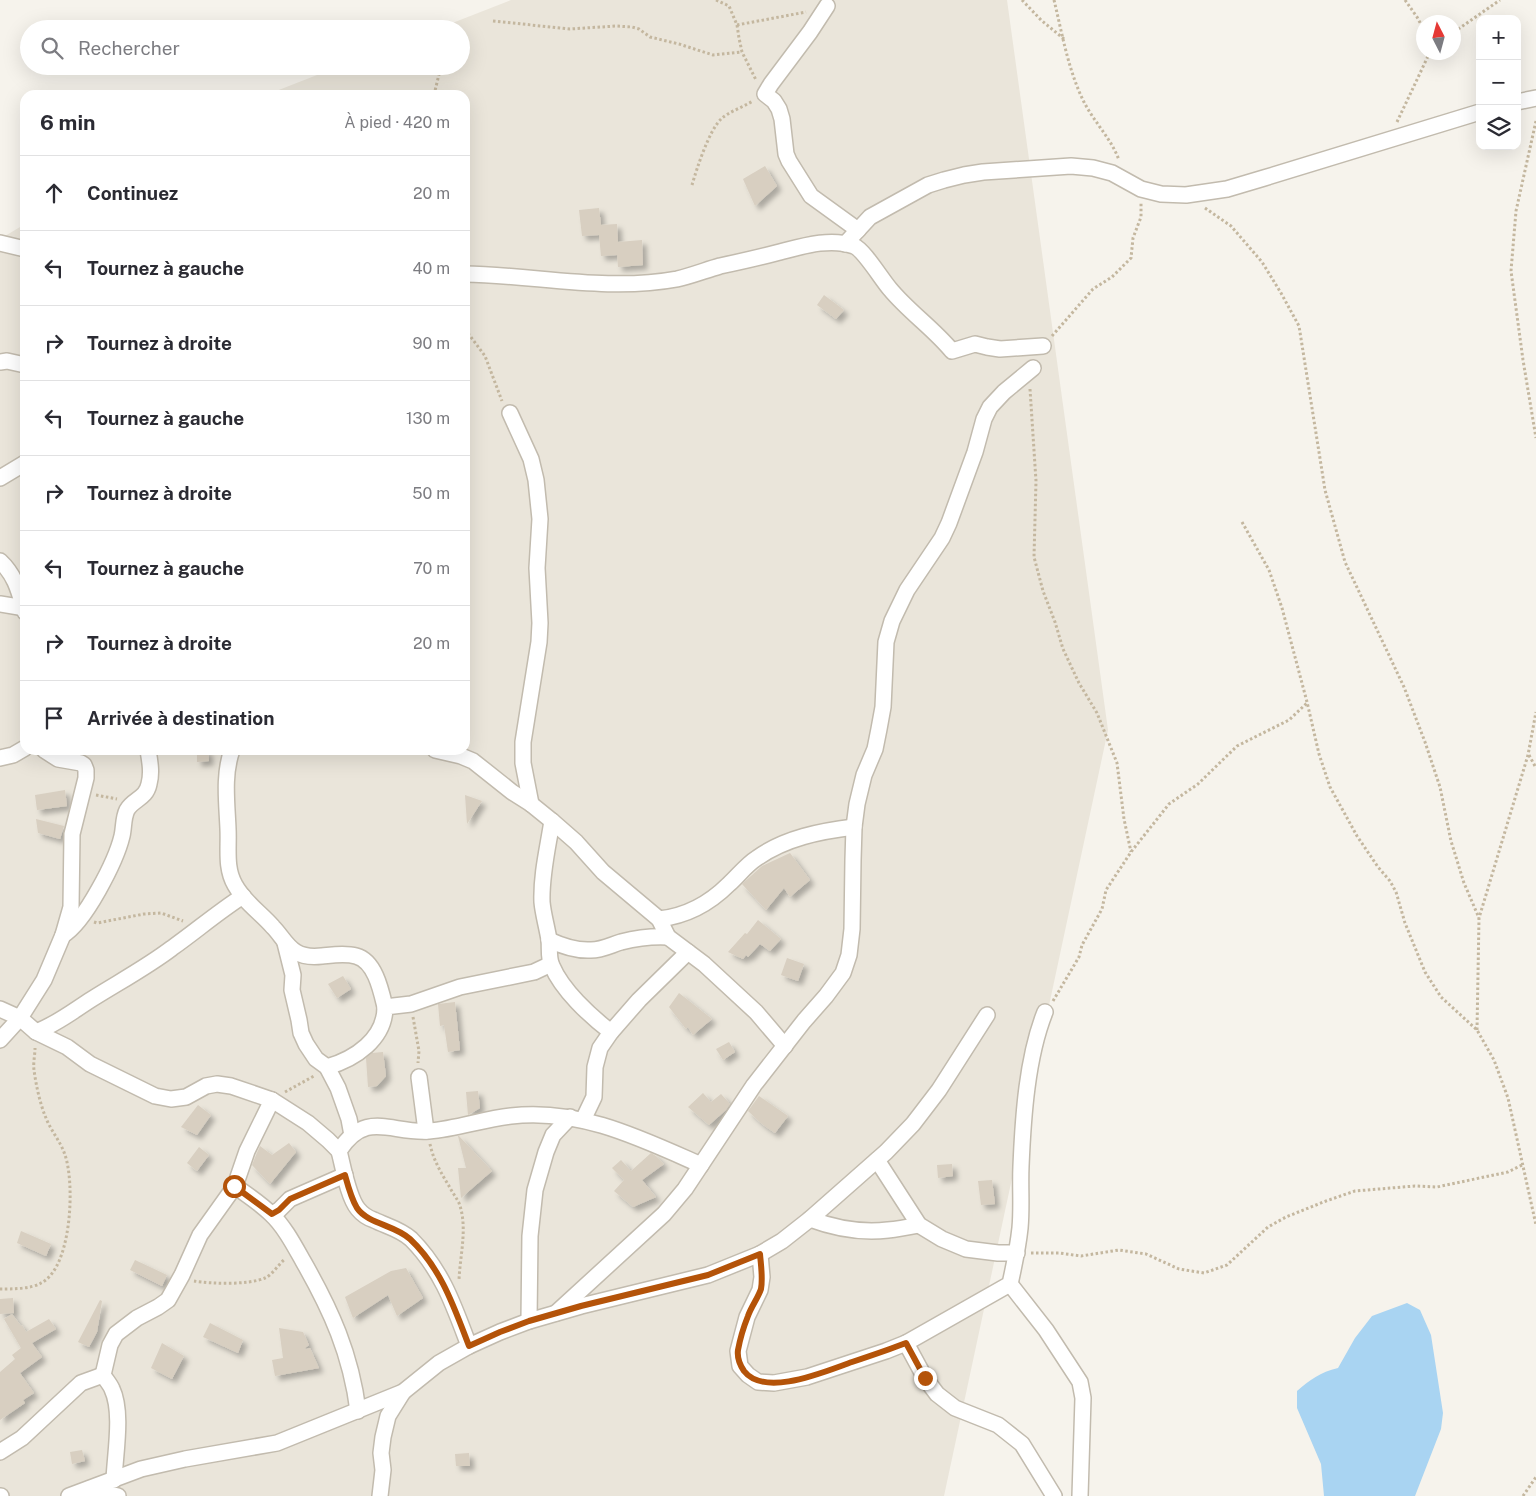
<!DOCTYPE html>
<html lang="fr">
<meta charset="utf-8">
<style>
:root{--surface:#fff;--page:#f7f7f7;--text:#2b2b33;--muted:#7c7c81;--line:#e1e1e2}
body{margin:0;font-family:"Public Sans",sans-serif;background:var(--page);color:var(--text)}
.controls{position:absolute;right:15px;top:15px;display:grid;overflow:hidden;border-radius:10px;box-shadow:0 5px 20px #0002}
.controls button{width:45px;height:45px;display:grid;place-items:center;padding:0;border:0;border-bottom:1px solid var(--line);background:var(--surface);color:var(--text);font:25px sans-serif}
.compass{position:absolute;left:1416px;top:15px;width:45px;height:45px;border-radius:50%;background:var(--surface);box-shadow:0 5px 20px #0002;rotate:354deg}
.stop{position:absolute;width:15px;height:15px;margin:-11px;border:4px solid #b45309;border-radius:50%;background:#fff}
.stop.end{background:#b45309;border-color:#fff;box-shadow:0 1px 5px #0008}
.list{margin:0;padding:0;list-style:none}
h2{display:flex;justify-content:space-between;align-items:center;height:65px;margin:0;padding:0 20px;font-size:21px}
h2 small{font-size:16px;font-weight:400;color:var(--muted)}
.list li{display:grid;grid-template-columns:32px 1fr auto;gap:15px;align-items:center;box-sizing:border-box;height:75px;padding:0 20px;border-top:1px solid var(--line)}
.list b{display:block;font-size:19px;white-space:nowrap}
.list em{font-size:16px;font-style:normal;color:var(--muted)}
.icon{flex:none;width:28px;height:28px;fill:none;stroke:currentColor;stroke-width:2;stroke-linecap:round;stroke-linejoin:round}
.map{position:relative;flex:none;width:1536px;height:1496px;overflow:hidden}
.search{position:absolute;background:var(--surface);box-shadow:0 5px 20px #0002;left:20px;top:20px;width:450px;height:55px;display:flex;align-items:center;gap:12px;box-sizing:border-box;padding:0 18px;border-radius:28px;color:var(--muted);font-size:19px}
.panel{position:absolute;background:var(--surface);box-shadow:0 5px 20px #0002;left:20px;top:90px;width:450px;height:665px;border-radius:15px}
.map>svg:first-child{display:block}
.residential{fill:#eae5da}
.water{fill:#a9d4f2}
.building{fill:#d8cfc1;filter:url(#shadow)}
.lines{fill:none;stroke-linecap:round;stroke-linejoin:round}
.street-casing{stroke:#c2bbae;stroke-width:18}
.path{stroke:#c4b79f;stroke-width:3;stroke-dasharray:2.5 2.5;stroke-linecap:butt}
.street{stroke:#fff;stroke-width:15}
.route{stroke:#b45309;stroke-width:6}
</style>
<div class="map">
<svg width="1536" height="1496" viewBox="0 0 1536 1496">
<defs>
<filter id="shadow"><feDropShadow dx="4.5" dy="4.5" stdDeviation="2.5" flood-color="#0004"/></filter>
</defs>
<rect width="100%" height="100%" fill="#f6f3ec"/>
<!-- residential -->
<path class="residential" d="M511,0H1007L1108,730L944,1496H0V239L25,224V750H465V95H266L340,66H461V29H437Z"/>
<!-- water -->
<path class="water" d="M1407,1303L1420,1310L1431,1335L1443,1413L1441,1429L1415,1496H1324L1321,1464L1297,1408V1391C1310,1380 1320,1372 1338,1368L1355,1338L1372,1316Z"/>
<!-- building -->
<g class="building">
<path d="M765,166L777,186L755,206L743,179Z"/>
<path d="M599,208L601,225L617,224L618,242L642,240L643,265L618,267L617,255L601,256L599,235L582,236L579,210Z"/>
<path d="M824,295L844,310L836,319L817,305Z"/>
<path d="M197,750H208L209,761L197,762Z"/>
<path d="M65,790L67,806L37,810L35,795Z"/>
<path d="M465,795L482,801L467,824Z"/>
<path d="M36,819L64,826L60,839L38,833Z"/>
<path d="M790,853L810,880L790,897L784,888L766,910L742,884L762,866Z"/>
<path d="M758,920L781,939L770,951L760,944L748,957L746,955L743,959L728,952L745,933L747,934Z"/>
<path d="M787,958L804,964L798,981L781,975Z"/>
<path d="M343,976L351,989L337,998L328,984Z"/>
<path d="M679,993L712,1019L693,1035L688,1027L686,1029L669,1007Z"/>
<path d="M455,1002L460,1050L448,1052L444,1025L440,1026L438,1004Z"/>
<path d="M729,1042L735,1052L723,1060L716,1049Z"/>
<path d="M383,1052L386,1076L377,1086L368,1087L366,1058L372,1053Z"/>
<path d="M478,1091L480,1108L468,1115L466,1092Z"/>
<path d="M703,1093L711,1102L721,1094L730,1104L726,1110L709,1125L688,1107Z"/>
<path d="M759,1096L788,1116L775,1133L762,1124L748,1111Z"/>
<path d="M198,1105L211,1115L197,1135L181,1127Z"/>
<path d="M458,1136H459L492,1171L461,1198L458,1168H466Z"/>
<path d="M289,1143L296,1152L270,1184L252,1165L256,1155L260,1146L272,1155Z"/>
<path d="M199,1147L209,1155L197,1171L187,1163Z"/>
<path d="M651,1153L656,1156L664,1164L642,1180L656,1197L633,1207L614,1191L624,1180L612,1168L621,1160L631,1171Z"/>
<path d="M952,1164L953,1176L938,1178L937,1165Z"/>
<path d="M992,1180L995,1204L981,1205L978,1181Z"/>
<path d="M21,1231L51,1244L46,1256L17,1243Z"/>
<path d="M135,1260L167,1275L162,1286L130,1270Z"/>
<path d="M406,1268L423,1298L397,1316L388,1295L353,1318L345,1297L391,1271Z"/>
<path d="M13,1298L14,1313L0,1314V1299Z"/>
<path d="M100,1300L102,1301L97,1332L89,1347L78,1342Z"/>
<path d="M12,1314L21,1326L22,1325L26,1332L49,1319L56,1329L32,1343L42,1357L20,1373L34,1393L23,1400L25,1403L0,1420V1372L15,1359L12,1355L21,1348L4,1319Z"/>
<path d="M210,1323L243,1340L238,1353L203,1337Z"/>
<path d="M279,1328L303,1332L309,1345L305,1348L306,1349L310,1348L319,1368L275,1376L272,1360L283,1358Z"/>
<path d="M162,1343L184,1356L172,1379L151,1368Z"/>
<path d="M82,1450L85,1461L72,1464L70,1452Z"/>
<path d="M469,1453L470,1466H456L455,1454Z"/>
</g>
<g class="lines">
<!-- street casing -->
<g class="street-casing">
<g id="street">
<path d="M827,6L810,32L771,84L765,94L774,101L779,109L782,119L786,154L789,161L811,196L858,230"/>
<path d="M1517,102L1536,98"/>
<path d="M0,243L25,249"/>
<path d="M845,244L870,217L928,185L944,180L964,175L983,172L1071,166L1093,168L1112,173L1141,189L1161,194L1186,195L1227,189L1264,178L1480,112"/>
<path d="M465,274C535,275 607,292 677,279C691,276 706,270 720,266C739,262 757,258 776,253C800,247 829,237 854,246C864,250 882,280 890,289C909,312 933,328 952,351L975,344L987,347L1000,349L1043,346"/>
<path d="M0,362L7,361L25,365"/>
<path d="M510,413L531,459L536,480L540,519L537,568L540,623L539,642L523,742V763L531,804"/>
<path d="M0,478L25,463"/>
<path d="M0,561C16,576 19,592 25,612"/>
<path d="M0,604L25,608"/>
<path d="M232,750C223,775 227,803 228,829C229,848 225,868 235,885C244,902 261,913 273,927C281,935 286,946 296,952C304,957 313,957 322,956C333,955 345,953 356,956C375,961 381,990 385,1007"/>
<path d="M435,750L461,756L473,761L512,792L531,804L552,821L576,842L603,872L659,919L668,937L704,964L756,1012L785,1046"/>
<path d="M0,758L13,755L25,748"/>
<path d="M552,821C548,847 541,875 542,902C543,914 547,927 549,940C550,948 548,958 552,966C562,990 590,1016 611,1032"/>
<path d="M659,919C687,916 709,904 729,884C738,876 746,865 757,858C785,838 821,831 854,827"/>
<path d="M63,935C85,922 116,861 122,836C124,828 123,818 127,810C133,799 146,799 149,784C152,773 150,762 148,750"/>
<path d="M549,940C562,946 576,951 591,950C602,950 611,945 621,942C637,938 651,936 668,937"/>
<path d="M285,943L293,975L292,990L299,1020L301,1033L306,1044L316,1059L327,1067L338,1088L349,1119L352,1135"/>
<path d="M0,1009L20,1018L36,1032L67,1047L90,1064L155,1096L171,1099L186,1097L206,1086L217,1084L231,1086L272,1100L308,1123L328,1140L339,1151"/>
<path d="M36,1032C57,1024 73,1011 92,999C119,982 147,967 172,948C196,931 218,912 243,896"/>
<path d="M0,1040L20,1018L44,980L63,935L71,907L72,834L86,778V770L84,765L81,763L58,759L44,750"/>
<path d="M327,1067C355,1059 385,1039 385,1007L411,1004L460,987L534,972L551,964"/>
<path d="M419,1077L426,1131"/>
<path d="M583,1120L594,1097L595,1067L600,1048L611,1032L639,1000L688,952"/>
<path d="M877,1160L919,1225L942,1239L966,1249L998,1253H1017"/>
<path d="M235,1186C247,1195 260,1203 271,1214C284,1226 294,1245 303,1261C331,1310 351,1354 358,1411"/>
<path d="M272,1214L279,1210L290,1199L345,1175"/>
<path d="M810,1219C834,1228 862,1233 888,1230C899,1229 909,1227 919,1225"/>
<path d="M760,1254L762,1277L760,1290L747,1317L738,1351L740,1366L748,1375L758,1382L774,1383L807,1377L886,1351L906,1343L1010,1284C1014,1266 1018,1247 1020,1228C1022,1207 1020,1187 1021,1166C1023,1117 1027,1057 1045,1012"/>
<path d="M1010,1284L1046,1330L1080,1382L1083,1398L1080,1496"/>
<path d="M556,1313L664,1214L685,1189L754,1085L804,1021L826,996L843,973L849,955L852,929L853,860L854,827L857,804L864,775L875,749L879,729L883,707L886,642L892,621L907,590L942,538L949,523L975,452L984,419L990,407L1004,392L1033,368"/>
<path d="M529,1321L530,1236L535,1190L546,1152L553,1135L570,1117"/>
<path d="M906,1343L925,1378L937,1394L955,1408L998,1425L1022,1444L1054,1496"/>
<path d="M469,1346C454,1306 442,1270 411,1239C400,1229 386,1226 374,1220C368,1218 362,1214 358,1209C348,1197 343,1166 339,1151C366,1109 391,1134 429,1131C457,1129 483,1119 511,1116C579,1108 640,1138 701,1165"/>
<path d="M0,1452L22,1438L81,1383L103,1375"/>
<path d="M114,1480C115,1454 123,1412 112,1389C110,1384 106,1380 103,1375L110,1345L116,1334L137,1318L158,1307L168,1300L182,1275L200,1235L235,1186L247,1151L272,1100"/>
<path d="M89,1489L118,1496"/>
<path d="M0,1496H1"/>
<path d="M69,1496L141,1469L185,1459L277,1443L403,1392L439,1363L469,1346L500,1332L529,1321L581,1306L708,1275L760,1254L782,1241L810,1219L886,1152L913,1124L939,1090L987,1015"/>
<path d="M380,1496L383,1470L381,1453L383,1437L388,1416L403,1392"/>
</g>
</g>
<!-- path -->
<g class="path">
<path d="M716,0L729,6L737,25L739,38L742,52L756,80"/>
<path d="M1022,0L1041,20L1064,39"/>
<path d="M1054,0C1062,33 1068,69 1083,100C1093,121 1111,138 1119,160"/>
<path d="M1405,0L1417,17L1424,30"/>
<path d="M493,21L570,29L616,26L632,27L639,29L650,37L679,44L713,55L742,52"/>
<path d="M737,25L806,12"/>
<path d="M1454,32L1500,0"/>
<path d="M434,95L441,66"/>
<path d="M1536,121L1516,211L1511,271L1523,360L1536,438"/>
<path d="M1397,122L1430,52"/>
<path d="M692,185C697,168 709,130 722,118C731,111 743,107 753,101"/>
<path d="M1205,208L1231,226L1262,262L1281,293L1299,326L1325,490L1345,562L1404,687L1425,742L1440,787L1451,841L1464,883L1479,918"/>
<path d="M465,329L485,356L502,401"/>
<path d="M1052,336L1093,289L1112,277L1131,258L1133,238L1141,217V202"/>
<path d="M1030,389L1036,481L1034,557L1043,591L1055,622L1063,649L1079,683L1097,713L1117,763L1124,819L1131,852"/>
<path d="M1242,522L1269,570L1282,608L1307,702L1319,754L1330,787L1357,836L1378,867L1390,881L1396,892L1405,923L1425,972L1441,997L1477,1030L1494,1060L1508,1098L1536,1225"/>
<path d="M1529,755L1536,768"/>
<path d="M96,795L117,799"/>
<path d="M94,922L97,923L144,914L161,913L183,921"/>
<path d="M1053,1001L1079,957L1082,945L1102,909L1106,890L1131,852L1169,804L1198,784L1237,746L1289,720L1307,703"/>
<path d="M413,1017L419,1051L418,1063"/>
<path d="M1477,1030L1479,918L1528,755L1536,712"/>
<path d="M285,1092L314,1076"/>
<path d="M430,1144C433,1159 441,1173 449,1186C452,1192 456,1197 459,1203C468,1227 460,1255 459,1280"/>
<path d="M1031,1253H1059L1081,1256L1119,1250L1146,1254L1179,1269L1204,1273L1227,1265L1268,1227L1286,1217L1326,1201L1355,1191L1415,1186L1437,1187L1508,1172L1524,1164"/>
<path d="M194,1281C212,1284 248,1285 265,1278C272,1275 279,1264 285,1259"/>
<path d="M0,1289C12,1289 31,1289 41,1283C72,1268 75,1183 65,1155C61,1142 51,1131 46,1118C40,1104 36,1085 34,1070C33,1063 35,1055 35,1048"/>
<path d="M1523,1496L1536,1477"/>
</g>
<!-- street -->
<use href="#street" class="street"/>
</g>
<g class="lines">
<!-- route -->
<path class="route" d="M234,1186L272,1214L279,1210L290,1199L345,1175C348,1186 351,1198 357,1208C368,1224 395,1225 410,1239C441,1268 454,1307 469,1346L500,1332L529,1321L581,1306L708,1275L760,1254C761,1266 763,1278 761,1289C758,1298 751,1307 748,1316C744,1326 740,1339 738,1350C737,1357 740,1365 744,1371C765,1398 826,1371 852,1362C870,1356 888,1350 906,1343L925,1378"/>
</g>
</svg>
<div class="controls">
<button>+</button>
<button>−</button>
<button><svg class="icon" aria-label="layers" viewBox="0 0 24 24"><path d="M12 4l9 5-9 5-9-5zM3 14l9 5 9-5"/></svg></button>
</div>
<svg class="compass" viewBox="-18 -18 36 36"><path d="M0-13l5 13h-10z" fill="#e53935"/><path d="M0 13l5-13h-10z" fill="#7c7c81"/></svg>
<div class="stop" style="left:234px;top:1186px"></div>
<div class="stop end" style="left:925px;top:1378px"></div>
<div class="search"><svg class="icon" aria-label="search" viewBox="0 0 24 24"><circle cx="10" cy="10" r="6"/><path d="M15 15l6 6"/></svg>Rechercher</div>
<section class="panel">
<h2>6 min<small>À pied · 420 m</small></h2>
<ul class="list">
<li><svg class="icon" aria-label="ahead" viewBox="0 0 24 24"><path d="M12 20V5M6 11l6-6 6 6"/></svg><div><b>Continuez</b></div><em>20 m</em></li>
<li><svg class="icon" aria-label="left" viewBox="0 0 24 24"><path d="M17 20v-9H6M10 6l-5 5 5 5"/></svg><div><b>Tournez à gauche</b></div><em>40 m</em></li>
<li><svg class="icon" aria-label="right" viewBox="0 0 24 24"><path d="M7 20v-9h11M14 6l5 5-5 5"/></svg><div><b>Tournez à droite</b></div><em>90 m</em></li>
<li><svg class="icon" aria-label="left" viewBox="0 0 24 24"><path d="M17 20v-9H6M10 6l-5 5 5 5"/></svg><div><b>Tournez à gauche</b></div><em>130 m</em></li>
<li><svg class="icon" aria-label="right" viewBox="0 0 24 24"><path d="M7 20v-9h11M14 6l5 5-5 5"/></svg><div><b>Tournez à droite</b></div><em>50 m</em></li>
<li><svg class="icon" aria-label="left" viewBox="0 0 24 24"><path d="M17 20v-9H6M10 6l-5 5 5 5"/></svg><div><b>Tournez à gauche</b></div><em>70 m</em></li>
<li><svg class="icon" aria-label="right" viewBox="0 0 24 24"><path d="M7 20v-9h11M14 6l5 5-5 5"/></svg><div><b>Tournez à droite</b></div><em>20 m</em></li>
<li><svg class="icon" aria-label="arrive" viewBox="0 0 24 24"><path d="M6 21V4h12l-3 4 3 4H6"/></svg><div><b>Arrivée à destination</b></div></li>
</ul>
</section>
</div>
